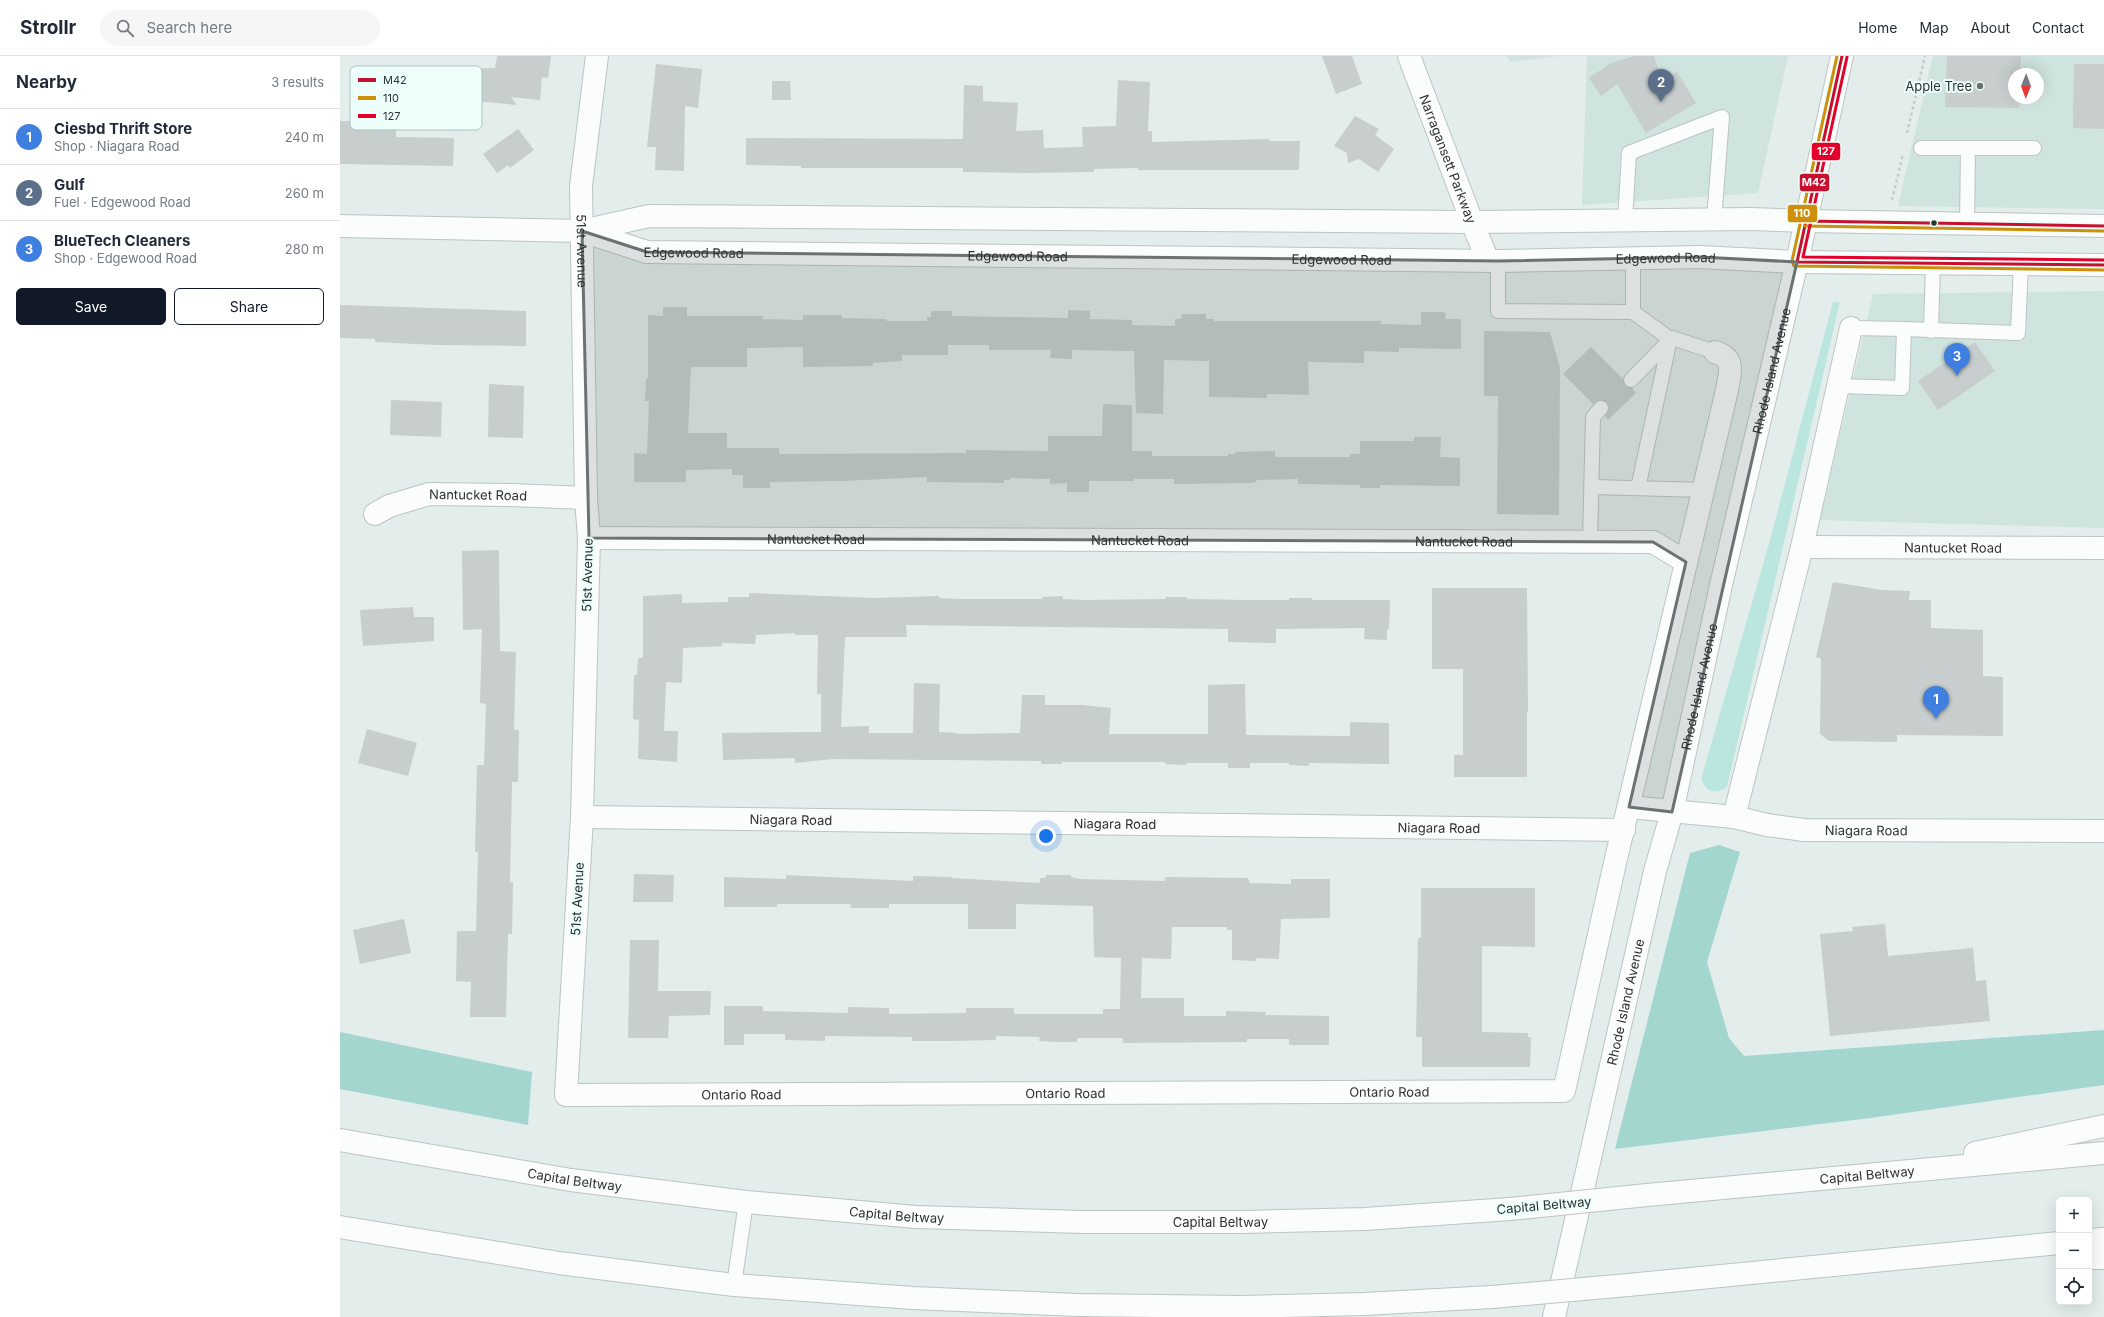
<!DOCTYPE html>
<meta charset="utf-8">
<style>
:root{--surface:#fff;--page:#f6f6f7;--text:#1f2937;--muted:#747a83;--line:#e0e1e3;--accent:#111827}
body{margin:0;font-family:Inter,sans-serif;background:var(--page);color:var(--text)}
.controls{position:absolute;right:12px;bottom:12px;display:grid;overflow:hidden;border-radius:6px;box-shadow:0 4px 16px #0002}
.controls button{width:36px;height:36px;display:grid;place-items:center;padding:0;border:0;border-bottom:1px solid var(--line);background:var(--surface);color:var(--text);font:20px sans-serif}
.compass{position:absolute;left:1668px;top:12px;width:36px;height:36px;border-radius:50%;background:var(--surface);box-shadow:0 4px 16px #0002;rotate:181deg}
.you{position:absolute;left:706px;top:780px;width:14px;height:14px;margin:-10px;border:3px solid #fff;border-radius:50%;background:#1a73e8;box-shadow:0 0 0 6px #1a73e833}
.badge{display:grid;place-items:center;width:26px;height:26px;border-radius:50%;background:var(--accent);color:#fff;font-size:13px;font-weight:700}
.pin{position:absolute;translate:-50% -33px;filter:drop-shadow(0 1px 2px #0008)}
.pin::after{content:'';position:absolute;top:21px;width:14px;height:12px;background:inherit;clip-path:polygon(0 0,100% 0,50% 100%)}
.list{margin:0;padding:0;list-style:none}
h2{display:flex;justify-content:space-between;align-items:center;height:52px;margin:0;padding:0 16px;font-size:17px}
h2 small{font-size:13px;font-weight:400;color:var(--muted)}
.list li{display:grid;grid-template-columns:26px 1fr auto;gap:12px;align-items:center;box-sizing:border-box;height:56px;padding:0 16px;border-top:1px solid var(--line)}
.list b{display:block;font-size:15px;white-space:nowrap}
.list p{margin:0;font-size:13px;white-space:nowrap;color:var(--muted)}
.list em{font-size:13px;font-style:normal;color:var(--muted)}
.actions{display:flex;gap:8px;padding:12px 16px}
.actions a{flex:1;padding:9px 0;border:1px solid var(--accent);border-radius:6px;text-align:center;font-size:14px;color:var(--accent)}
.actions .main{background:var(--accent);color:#fff}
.icon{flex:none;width:22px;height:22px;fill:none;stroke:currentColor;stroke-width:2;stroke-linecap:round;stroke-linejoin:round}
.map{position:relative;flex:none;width:1764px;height:1261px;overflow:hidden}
header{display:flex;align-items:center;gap:24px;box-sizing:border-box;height:56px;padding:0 20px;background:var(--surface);border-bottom:1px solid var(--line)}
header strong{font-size:19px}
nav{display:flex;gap:22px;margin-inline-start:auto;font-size:14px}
.search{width:280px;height:36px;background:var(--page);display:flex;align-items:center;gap:10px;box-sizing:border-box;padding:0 14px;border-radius:22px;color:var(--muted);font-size:15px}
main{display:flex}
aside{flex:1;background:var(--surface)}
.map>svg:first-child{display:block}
.built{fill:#cfe3df;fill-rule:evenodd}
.green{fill:#bae6df}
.forest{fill:#a3d6cf}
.building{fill:#c7cecd}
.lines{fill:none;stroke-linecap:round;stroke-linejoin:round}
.lane-casing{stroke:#bdc4c3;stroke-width:16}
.street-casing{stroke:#bdc4c3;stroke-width:24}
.secondary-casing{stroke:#bdc4c3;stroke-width:24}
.highway-casing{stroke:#bdc4c3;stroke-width:24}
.path{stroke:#c6cbca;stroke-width:2.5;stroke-dasharray:3 3;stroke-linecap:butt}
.lane{stroke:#fbfcfc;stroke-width:14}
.street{stroke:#fbfcfc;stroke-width:22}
.secondary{stroke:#fbfcfc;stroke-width:22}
.highway{stroke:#fbfcfc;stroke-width:22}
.highway-bridge-casing{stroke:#bdc4c3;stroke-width:24;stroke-linecap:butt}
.highway-bridge{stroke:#fbfcfc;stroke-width:22}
.bus-1-casing{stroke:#ecfffb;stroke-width:6}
.bus-2-casing{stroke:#ecfffb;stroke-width:6}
.bus-3-casing{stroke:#ecfffb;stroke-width:6}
.bus-1{stroke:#c8102e;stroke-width:3}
.bus-2{stroke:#ce8f0a;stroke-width:3}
.bus-3{stroke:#e4002b;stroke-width:3}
.marked{fill:#6b7372;fill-opacity:0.2;stroke:#6b7372;stroke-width:3;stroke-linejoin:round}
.poi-dot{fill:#6b7372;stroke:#ecfffb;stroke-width:1.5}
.bus-dot{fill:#2b3231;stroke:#ecfffb;stroke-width:1.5}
.labels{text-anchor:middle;stroke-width:4;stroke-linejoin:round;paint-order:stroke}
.poi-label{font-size:13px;fill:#2b3231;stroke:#ecfffb;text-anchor:end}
.street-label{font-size:13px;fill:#2b3231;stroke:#ecfffb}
.key{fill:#ecfffb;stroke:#b2c2be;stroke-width:1}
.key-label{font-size:11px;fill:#2b3231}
.line-badge{stroke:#ecfffb;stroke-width:1.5}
.badge-label{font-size:11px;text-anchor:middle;font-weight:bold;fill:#fff}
</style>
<header>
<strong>Strollr</strong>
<div class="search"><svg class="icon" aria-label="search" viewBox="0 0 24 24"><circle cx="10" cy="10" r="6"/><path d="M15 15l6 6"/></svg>Search here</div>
<nav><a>Home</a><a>Map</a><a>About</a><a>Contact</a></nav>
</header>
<main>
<aside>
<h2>Nearby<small>3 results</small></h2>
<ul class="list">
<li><span class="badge" style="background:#3f7fe0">1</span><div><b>Ciesbd Thrift Store</b><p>Shop · Niagara Road</p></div><em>240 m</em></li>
<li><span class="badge" style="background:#5c6f8a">2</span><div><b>Gulf</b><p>Fuel · Edgewood Road</p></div><em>260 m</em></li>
<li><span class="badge" style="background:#3f7fe0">3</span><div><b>BlueTech Cleaners</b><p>Shop · Edgewood Road</p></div><em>280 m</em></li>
</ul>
<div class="actions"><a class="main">Save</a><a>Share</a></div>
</aside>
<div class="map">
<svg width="1764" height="1261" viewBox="0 0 1764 1261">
<rect width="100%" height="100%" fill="#e3edeb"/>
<!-- built -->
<g class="built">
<path d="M1167,0H1219L1170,6Z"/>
<path d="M1247,0H1448L1418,137L1242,149Z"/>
<path d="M1593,0H1764V153L1558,150ZM1674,18H1698V42H1674Z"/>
<path d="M1764,235V472L1480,464L1533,238Z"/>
</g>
<!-- green -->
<path class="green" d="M1493,246H1500L1387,731C1375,739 1366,736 1361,723L1429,488Z"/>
<!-- forest -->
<g class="forest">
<path d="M1379,789L1400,796L1367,906L1389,982L1404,1000L1764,974V1029L1530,1062L1275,1093L1350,797Z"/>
<path d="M0,976L192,1016L188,1069L0,1033Z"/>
</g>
<!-- building -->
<g class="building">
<path d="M157,0H211L208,22L202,21L200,44L171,41L177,49L125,44L126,38L109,37L110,13L155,12Z"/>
<path d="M982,0H1012L1022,28L996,38Z"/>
<path d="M1295,0H1314L1322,24L1337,16L1356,47L1306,77L1277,28L1261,40L1249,22L1271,7Z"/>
<path d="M1607,0H1681L1680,18H1674V42H1680L1679,52L1605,51Z"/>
<path d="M316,8L362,13L358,52L345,50L344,115L315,114L316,91H307Z"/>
<path d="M1734,8H1764V73L1733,72Z"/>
<path d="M778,24L810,26L808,75H812V86L929,83V85H960L959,114H798V112L754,113V116L686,117L623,116V112H461V110L406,109V82L623,83L624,29L643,30V45L678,47L676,75L703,74L704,92L743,91L742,71L776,70Z"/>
<path d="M432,25H450L451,44H432Z"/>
<path d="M1015,60L1039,73L1035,79L1054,93L1038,116L1019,103L1008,107L1007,97L994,90Z"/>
<path d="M0,65L56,66V81L114,82L113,110L0,108Z"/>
<path d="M178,73L194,94L170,112L168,109L157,117L143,98Z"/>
<path d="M0,249L186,255V290L97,289L35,286V283L0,282Z"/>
<path d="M323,251H347V260H423V263L463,264V259H502V262L546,263L547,265H587V261H591V255H612V260L728,262V254L750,255V263L792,264V269L835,270V263H841L842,258H866V263H874V265H1041V268L1081,269V256H1105L1106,263H1121V293L1059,292V296L1024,295V307L968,306L969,339L927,338V342L869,341V305L824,304L823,358L796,357L794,295L732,294V303L710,302L711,294H649V289H608V299H562V305L533,307V310L463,311V291L407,292V311H351L348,377H387V392H439V398L626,397V394L708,395V380H762L763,348L792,349V395H812V400H888V398H895V396L935,395V401H1010V398H1020V385H1074V381H1101L1100,401L1120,402V430L1040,429V432H1020V429L958,428V423L916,424L917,426L911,427L834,428V423H794V425H749V436H727V427L710,428V423L670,422V424H664V427L587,426V421L502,425L430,426V432H403V419H392V413L346,414V426H294V397L307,398L309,345H305L306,323H308V259L323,260Z"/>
<path d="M1144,275L1210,276L1220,312L1219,459L1157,458L1158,340H1144Z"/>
<path d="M1635,286L1655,315L1598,354L1578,325Z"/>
<path d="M1251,291L1283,323L1285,330L1292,332L1296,337L1268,364L1265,360L1269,353L1267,346L1259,344L1253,348L1223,318Z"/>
<path d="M149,328L184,330L183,382L148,381Z"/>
<path d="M51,344L102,346L101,381L50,379Z"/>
<path d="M159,494L160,595L176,596L174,674H179L178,726H172L170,826H173L172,878H168L166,961H130L131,926L116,925L117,875H136L138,796H135L137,709H144L146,648L140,647L142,573L123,574L122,495Z"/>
<path d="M1493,526L1542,534L1570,535L1569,544H1591V572L1643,574V620L1663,621V680L1557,679V686L1489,685L1480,678L1481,603L1476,601Z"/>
<path d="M1092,532H1187L1188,656H1187V721H1114V699H1123V613H1092Z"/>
<path d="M409,537L534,542L599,540V542L618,543H702V541L723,540V543L742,544L826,543V541H847V543L905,544H949V542H972V544H1050L1049,573H1047V584L1024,583L1025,572L936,573V587L888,586V573L643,570L566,569L567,581H505L501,671L529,670V677H573L574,627L600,628L599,676L617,677V678L680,677L682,639H705V649H742L771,652L769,678H868V629L905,628L906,679L1010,680V666L1049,667V708L969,707V710L949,709V707H910V712H888V707H846V709L825,708V706H722V708H701V705L493,703L455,707V702L383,704L382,677L481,676V638H477L478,579H455V577L416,579L415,588L382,587V590L343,592L342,627L326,626L324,675H338L337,706L298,703L299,664L293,663L294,619H297L298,602H303V540L342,538V547L388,546V541H409Z"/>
<path d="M73,551L74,561H94V585L23,590L20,554Z"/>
<path d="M27,673L77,687L68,720L18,707Z"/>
<path d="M294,818L334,819L333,846H293Z"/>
<path d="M446,819L573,825V820L612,821V822L700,827V822H706V819H731V821L739,823L825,825V821L908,822L910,827L951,828V823H990V862L941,863L939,903L916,902V905L892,904V874H887V871H832L831,903L802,902L801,942H844V960H886V955L926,956L925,959L989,960V989H949V983H907V986L783,987V982H737V986H716L699,985L700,981L656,980V984L611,985H572V981L485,980V985L445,984V978H404V989H384V950H423V955L508,957V951L549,952V958L626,957V952H674V958H763V953H780L781,902L754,901L753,850L676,848V873H628V848H549V852H510L511,848H437V851H384V821L446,823Z"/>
<path d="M1081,832H1195V891L1142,890V976L1188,977V981H1191L1190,1011H1082V981H1076L1078,882H1081Z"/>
<path d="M64,863L71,897L20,908L13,874Z"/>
<path d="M1545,868L1548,900L1633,892L1636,925L1646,924L1650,965L1490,980L1480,878L1513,875L1512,871Z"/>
<path d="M290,884H319L318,935H371L370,959L329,960L328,982H288Z"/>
</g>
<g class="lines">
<!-- lane casing -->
<g class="lane-casing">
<g id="lane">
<path d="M1581,92H1628L1627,168"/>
<path d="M1628,92H1694"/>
<path d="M1285,165L1289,97L1382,61L1374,164"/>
<path d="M1293,202V256"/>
<path d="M1158,205V255L1293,256L1330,283L1298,432"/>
<path d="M1564,273L1678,277L1681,208"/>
<path d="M1591,275L1593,208"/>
<path d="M1291,324L1332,282L1375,296"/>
<path d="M1498,330L1562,332L1564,273L1511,272"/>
<path d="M1253,431L1364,434"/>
<path d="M1250,485L1253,361L1261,352"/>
<path d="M394,1229L406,1146"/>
</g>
</g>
<!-- street casing -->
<g class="street-casing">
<g id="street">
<path id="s1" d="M257,0L241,130L246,442L249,482L242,761L226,1039L1224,1035L1275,807L1387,334C1390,316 1396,303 1375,296"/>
<path id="s2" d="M1069,0L1132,166L1148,205"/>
<path d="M0,170L242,175L309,160L1132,166L1411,163L1465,165"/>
<path id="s3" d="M242,175L307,196L1158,205L1360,201L1457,206"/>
<path id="s4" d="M35,458L49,450L89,438L171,439L246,442"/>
<path id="s5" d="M249,482L1313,486L1346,506"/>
<path id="s6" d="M1462,491L1764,492"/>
<path id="s7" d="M1289,751L1394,761L1427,769L1464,774L1764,775"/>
<path id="s8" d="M242,761L1284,774"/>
<path d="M1394,761L1462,491L1511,272"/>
</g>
</g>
<!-- secondary casing -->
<g class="secondary-casing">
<g id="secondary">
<path d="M1465,165L1764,170"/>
<path d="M1457,206L1764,209"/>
<path id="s9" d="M1214,1261L1315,815L1332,756L1381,529L1457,206L1502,0"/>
</g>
</g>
<!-- highway casing -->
<g class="highway-casing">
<g id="highway">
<path id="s10" d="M0,1084L231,1124L406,1146L576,1161L743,1166H904L1025,1163L1170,1153"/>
<path d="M1635,1097L1764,1070"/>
<path id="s11" d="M1307,1139L1764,1097"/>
<path d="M0,1171L219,1207L394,1229L573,1242L738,1249L900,1251L1024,1248L1152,1241"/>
<path d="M1749,1184L1764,1183"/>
<path d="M1749,1202H1764"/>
<path d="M1288,1229L1719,1187"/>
</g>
</g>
<!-- path -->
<g class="path">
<path d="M1567,77L1585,0"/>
<path d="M1552,144L1563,98"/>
</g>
<!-- lane -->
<use href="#lane" class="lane"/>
<!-- street -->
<use href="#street" class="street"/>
<!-- secondary -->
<use href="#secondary" class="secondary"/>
<!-- highway -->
<use href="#highway" class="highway"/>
<!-- highway-bridge casing -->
<g class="highway-bridge-casing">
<g id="highway-bridge">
<path d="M1170,1153L1307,1139"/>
<path d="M1152,1241L1288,1229"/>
</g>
</g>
<!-- highway-bridge -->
<use href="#highway-bridge" class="highway-bridge"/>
<!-- bus-1 casing -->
<g class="bus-1-casing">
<g id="bus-1">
<path d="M1502,0L1457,206L1764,209"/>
<path d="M1465,165L1764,170"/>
</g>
</g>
<!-- bus-2 casing -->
<g class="bus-2-casing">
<g id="bus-2">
<path d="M1497,0L1452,205L1454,210L1764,214"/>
<path d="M1465,170L1764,175"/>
</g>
</g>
<!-- bus-3 casing -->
<g class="bus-3-casing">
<path id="bus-3" d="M1507,1L1463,201L1764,204"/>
</g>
<!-- bus-1 -->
<use href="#bus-1" class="bus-1"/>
<!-- bus-2 -->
<use href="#bus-2" class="bus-2"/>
<!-- bus-3 -->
<use href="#bus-3" class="bus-3"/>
</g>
<!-- marked area -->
<path class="marked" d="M242,175L307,196L1158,205L1360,201L1457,206L1332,756L1289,751L1346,506L1313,486L249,482Z"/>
<!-- markers -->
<circle class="poi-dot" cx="1640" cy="30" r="4"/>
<circle class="bus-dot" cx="1594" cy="167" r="3.5"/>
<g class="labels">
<!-- poi labels -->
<g class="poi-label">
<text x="1632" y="35">Apple Tree</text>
</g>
<!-- street labels -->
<g class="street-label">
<text dy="5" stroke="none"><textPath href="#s2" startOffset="110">Narragansett Parkway</textPath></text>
<text dy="5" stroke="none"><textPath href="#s1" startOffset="196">51st Avenue</textPath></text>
<text dy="5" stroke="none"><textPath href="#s3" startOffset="115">Edgewood Road</textPath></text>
<text dy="5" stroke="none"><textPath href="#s3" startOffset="439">Edgewood Road</textPath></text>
<text dy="5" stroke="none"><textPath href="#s3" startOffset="1087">Edgewood Road</textPath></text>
<text dy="5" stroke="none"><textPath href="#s3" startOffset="763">Edgewood Road</textPath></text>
<text dy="5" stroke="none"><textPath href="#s9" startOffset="971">Rhode Island Avenue</textPath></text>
<text dy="5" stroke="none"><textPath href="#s4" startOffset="107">Nantucket Road</textPath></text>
<text dy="5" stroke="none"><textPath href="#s5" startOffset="227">Nantucket Road</textPath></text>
<text dy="5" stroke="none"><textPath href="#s5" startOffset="551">Nantucket Road</textPath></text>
<text dy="5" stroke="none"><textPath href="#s5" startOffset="875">Nantucket Road</textPath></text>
<text dy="5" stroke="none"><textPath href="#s6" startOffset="151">Nantucket Road</textPath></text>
<text transform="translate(247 519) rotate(-89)" y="5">51st Avenue</text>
<text dy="5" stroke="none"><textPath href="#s9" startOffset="647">Rhode Island Avenue</textPath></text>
<text dy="5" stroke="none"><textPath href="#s8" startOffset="209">Niagara Road</textPath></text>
<text dy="5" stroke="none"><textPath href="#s8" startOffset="533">Niagara Road</textPath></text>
<text dy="5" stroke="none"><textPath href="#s8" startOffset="857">Niagara Road</textPath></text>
<text dy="5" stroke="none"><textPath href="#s7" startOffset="239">Niagara Road</textPath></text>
<text transform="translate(237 843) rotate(-87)" y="5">51st Avenue</text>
<text dy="5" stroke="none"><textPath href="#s9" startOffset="323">Rhode Island Avenue</textPath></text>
<text dy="5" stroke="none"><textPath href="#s1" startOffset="1864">Ontario Road</textPath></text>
<text dy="5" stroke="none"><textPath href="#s1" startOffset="1540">Ontario Road</textPath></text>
<text dy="5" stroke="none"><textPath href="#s1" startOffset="1216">Ontario Road</textPath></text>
<text dy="5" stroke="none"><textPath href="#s11" startOffset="221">Capital Beltway</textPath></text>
<text dy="5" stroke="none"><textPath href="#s10" startOffset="238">Capital Beltway</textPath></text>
<text transform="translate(1204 1149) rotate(-5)" y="5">Capital Beltway</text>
<text dy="5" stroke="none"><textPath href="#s10" startOffset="562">Capital Beltway</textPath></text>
<text dy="5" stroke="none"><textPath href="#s10" startOffset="886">Capital Beltway</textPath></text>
</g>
</g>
<!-- legend -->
<rect x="10" y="10" width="132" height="64" rx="6" class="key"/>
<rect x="18" y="22" width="18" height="4" fill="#c8102e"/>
<rect x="18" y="40" width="18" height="4" fill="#ce8f0a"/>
<rect x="18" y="58" width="18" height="4" fill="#e4002b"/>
<g class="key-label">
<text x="43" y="28">M42</text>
<text x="43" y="46">110</text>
<text x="43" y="64">127</text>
</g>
<g class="line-badge">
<rect x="1471" y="86" width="30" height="19" rx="4" fill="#e4002b"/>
<rect x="1459" y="117" width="31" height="19" rx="4" fill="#c8102e"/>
<rect x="1447" y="148" width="31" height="19" rx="4" fill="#ce8f0a"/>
</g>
<g class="badge-label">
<text x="1486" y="99">127</text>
<text x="1474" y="130">M42</text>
<text x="1462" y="161">110</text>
</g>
</svg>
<div class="controls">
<button>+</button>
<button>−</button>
<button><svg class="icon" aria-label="locate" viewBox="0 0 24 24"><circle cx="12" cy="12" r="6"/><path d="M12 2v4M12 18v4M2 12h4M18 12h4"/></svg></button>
</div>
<svg class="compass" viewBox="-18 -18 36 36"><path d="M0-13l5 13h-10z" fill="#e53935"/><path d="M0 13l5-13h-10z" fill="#747a83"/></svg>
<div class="you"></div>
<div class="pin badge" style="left:1596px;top:663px;background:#3f7fe0">1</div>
<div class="pin badge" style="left:1321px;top:46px;background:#5c6f8a">2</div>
<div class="pin badge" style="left:1617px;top:320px;background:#3f7fe0">3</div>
</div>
</main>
